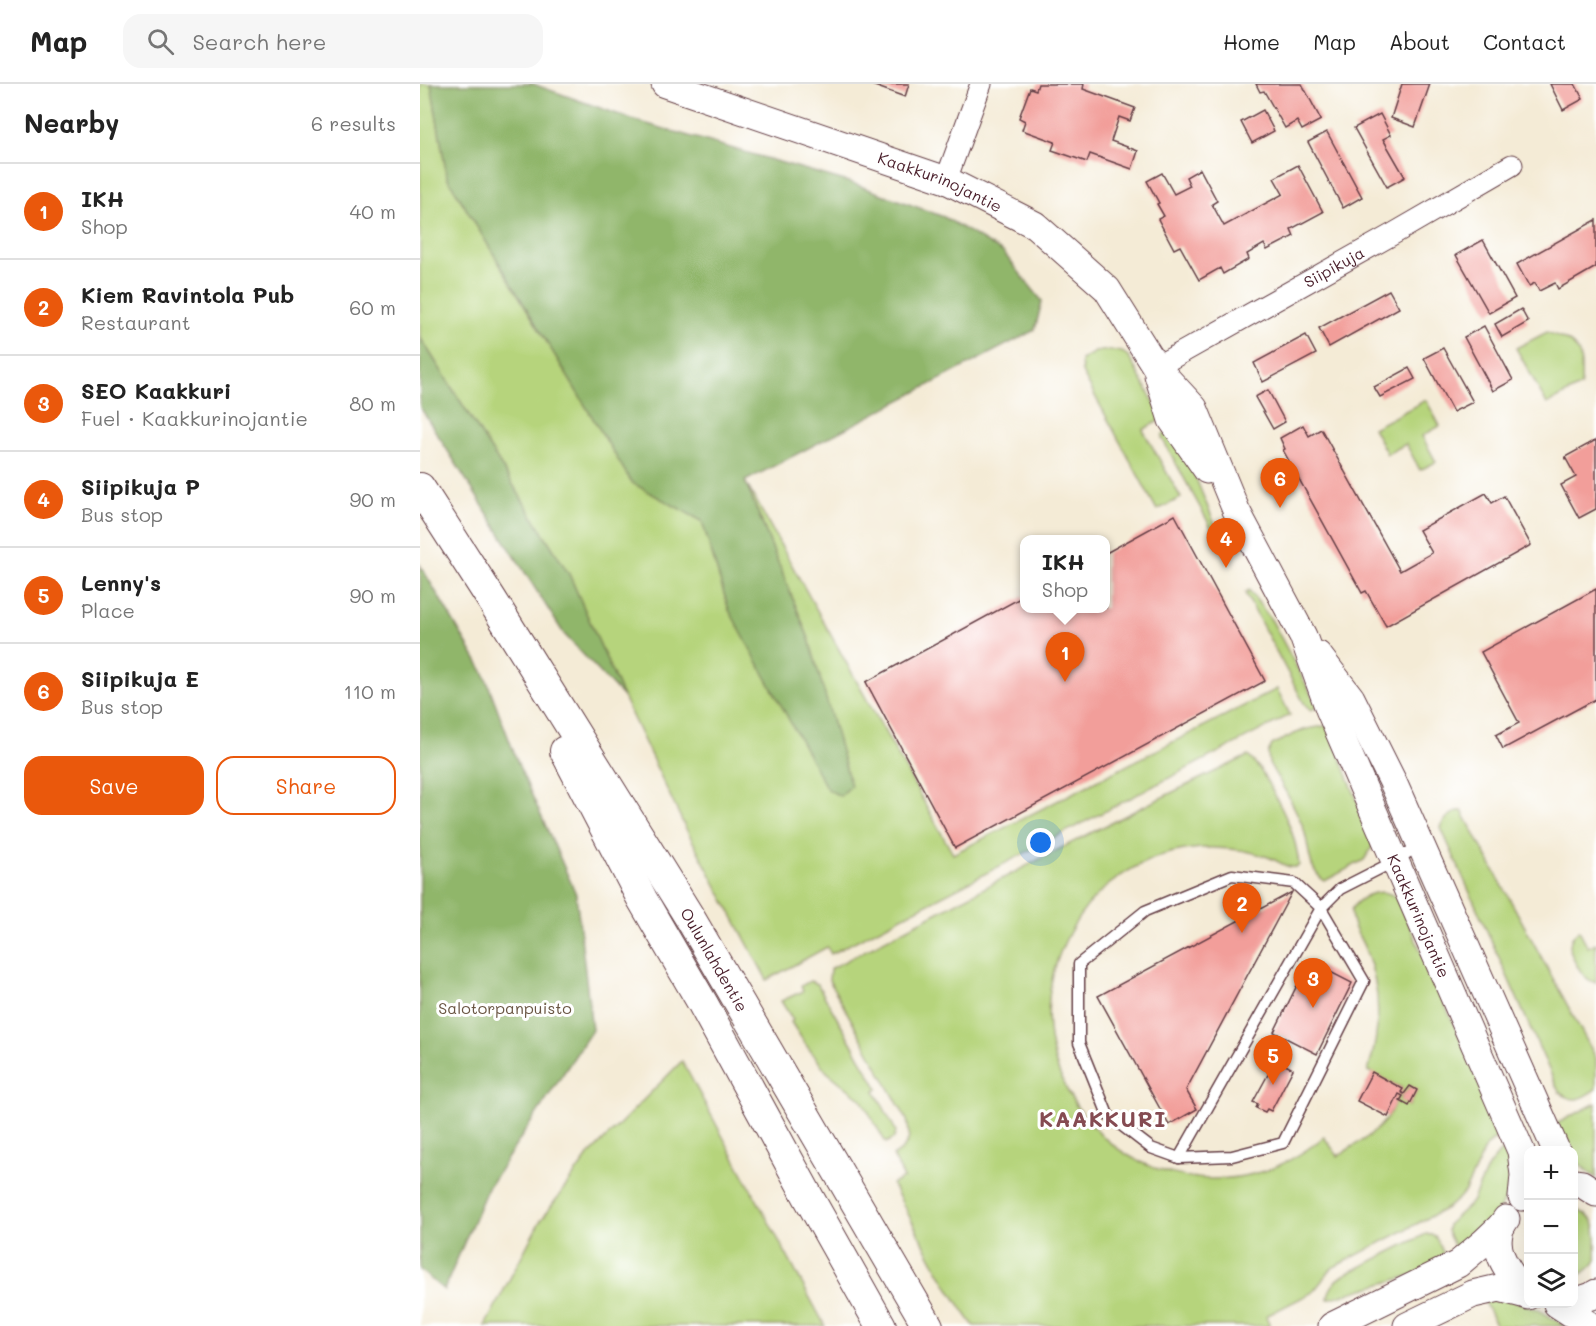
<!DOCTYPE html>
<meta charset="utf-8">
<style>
:root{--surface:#fff;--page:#f6f6f6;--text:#222;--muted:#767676;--line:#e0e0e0;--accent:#ea580c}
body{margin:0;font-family:Mali,sans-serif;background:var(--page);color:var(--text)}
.controls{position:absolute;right:18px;bottom:18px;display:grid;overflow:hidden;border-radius:12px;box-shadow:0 6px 24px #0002}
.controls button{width:54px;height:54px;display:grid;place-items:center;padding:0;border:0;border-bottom:2px solid var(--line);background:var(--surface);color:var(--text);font:30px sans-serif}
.you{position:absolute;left:621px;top:759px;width:21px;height:21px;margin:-15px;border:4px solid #fff;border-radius:50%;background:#1a73e8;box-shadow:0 0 0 9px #1a73e833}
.badge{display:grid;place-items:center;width:39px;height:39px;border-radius:50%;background:var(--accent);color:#fff;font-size:20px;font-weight:700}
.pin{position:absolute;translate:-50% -50px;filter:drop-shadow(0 2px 3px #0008)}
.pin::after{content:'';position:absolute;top:32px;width:21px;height:18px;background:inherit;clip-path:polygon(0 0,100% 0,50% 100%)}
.popup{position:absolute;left:600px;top:451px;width:90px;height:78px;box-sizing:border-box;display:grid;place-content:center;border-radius:12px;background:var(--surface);filter:drop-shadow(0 2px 4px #0005);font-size:20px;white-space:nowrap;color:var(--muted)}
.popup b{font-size:22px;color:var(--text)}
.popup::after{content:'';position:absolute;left:50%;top:100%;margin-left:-12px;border:12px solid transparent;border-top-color:var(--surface)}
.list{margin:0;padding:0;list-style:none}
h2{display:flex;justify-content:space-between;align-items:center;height:78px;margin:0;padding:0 24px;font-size:26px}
h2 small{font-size:20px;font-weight:400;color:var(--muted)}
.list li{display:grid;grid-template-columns:39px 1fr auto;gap:18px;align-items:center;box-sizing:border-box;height:96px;padding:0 24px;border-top:2px solid var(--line)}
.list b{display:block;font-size:22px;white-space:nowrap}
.list p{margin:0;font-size:20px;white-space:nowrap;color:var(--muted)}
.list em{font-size:20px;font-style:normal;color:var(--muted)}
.actions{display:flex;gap:12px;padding:18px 24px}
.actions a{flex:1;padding:14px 0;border:2px solid var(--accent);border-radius:18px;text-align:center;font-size:21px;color:var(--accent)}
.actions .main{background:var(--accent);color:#fff}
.icon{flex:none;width:33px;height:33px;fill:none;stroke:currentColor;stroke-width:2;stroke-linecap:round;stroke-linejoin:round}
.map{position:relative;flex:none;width:1176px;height:1242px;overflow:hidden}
header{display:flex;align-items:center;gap:36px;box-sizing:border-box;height:84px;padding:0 30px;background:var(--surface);border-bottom:2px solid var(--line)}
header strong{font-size:28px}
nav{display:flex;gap:33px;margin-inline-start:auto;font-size:21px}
.search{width:420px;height:54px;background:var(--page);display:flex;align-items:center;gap:15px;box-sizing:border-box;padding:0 21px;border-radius:18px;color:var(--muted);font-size:22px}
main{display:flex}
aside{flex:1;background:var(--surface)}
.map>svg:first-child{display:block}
.green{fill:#b6d47b;stroke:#807a53;stroke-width:1.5}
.forest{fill:#90b66b;stroke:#6d6a4b;stroke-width:1.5}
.building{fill:#f29e9a}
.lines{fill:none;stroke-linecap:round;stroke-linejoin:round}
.service-casing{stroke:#643e45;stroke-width:13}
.minor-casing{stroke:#643e45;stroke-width:23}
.tertiary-casing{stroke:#643e45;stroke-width:29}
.secondary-casing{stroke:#643e45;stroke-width:32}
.service{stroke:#fff;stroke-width:10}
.minor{stroke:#fff;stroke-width:21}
.tertiary{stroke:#fff;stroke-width:27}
.secondary{stroke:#fff;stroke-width:30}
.labels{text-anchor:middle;stroke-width:6;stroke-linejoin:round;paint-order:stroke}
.street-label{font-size:16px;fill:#4a1f2b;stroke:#fff}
.park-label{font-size:16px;fill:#6a5543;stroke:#fff}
.district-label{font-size:22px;font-weight:bold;letter-spacing:1.5px;fill:#854b52;stroke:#fff}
</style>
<header>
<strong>Map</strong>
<div class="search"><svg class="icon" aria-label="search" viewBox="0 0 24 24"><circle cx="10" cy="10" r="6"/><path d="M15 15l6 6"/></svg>Search here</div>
<nav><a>Home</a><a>Map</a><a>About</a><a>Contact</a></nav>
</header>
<main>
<aside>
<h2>Nearby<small>6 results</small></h2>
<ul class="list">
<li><span class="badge">1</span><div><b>IKH</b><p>Shop</p></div><em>40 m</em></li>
<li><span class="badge">2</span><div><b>Kiem Ravintola Pub</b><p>Restaurant</p></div><em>60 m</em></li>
<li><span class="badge">3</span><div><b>SEO Kaakkuri</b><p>Fuel · Kaakkurinojantie</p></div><em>80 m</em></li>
<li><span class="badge">4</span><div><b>Siipikuja P</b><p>Bus stop</p></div><em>90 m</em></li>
<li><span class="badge">5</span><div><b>Lenny's</b><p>Place</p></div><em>90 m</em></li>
<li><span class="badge">6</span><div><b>Siipikuja E</b><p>Bus stop</p></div><em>110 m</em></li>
</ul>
<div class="actions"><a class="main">Save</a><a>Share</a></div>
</aside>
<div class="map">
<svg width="1176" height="1242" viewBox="0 0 1176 1242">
<rect width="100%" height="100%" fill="#fff"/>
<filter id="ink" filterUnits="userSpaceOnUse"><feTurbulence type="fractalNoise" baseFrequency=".0167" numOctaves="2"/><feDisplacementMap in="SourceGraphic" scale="12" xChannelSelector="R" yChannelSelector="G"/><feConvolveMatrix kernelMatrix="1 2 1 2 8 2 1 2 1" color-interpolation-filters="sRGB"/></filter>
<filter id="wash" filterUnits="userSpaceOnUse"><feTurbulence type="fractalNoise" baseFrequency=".008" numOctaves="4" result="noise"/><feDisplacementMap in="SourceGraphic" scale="24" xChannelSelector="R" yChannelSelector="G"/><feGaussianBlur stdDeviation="1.35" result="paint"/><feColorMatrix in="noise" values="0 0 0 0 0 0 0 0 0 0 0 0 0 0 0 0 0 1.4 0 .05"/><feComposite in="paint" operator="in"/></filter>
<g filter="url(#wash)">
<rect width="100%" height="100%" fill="#f4ebd6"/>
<!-- green -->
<g class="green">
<path d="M0,0H11L27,93L212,398L282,437L309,526L430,702L389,555L325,397L533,770L857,605L870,631L411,870L407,863L347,896L264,741L203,613L149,490L0,253Z"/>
<path d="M1127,248C1162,261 1162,267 1161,302L1127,320L1096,264Z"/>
<path d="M689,266L702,268L708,272L743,334L723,346L761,414L737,426L662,288L661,276L675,268Z"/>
<path d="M1006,316L1020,342L1002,352L1016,378L1000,386L986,360L967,370L953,344Z"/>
<path d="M749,347L775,392L801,455L798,456L742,354L743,350Z"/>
<path d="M829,506L852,537L898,623L890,626L884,619L825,509Z"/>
<path d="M908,641L954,760L944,776L905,797C887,786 890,764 884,746C877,724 861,700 849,679L848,669L852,661C862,656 873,650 884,646C892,643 900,644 908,641Z"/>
<path d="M828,672C839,681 845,694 852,706C866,732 876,752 879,781L877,783C867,785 857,776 848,773C814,761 774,761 740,772C703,785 670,811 651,846C577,977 695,1129 841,1088C865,1081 885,1068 904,1053L918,1072L949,1052L960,1042L968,1033L979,1010L983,1012L980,1017L989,1022L997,1006L990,1002L984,1010L981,1008L982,1004L948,987C961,946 962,905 945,865C939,850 931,843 931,826C938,814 956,804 970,810C971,810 978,815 978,816L1083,1050L1073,1056L1066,1063L1045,1107L1038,1115L1027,1124L912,1184L893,1208L846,1232L850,1242H554C521,1198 498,1147 472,1100L484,1094L473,1072C490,1062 491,1054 487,1036L409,896L410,885C549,812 687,738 828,672Z"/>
<path d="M1038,727H1042L1176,974V1005C1161,1015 1155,1020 1139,1008L1021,744C1024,734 1029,732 1038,727Z"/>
<path d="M1159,846L1168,863L1176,859V899C1165,896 1162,889 1156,880C1149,867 1146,856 1159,846Z"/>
<path d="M390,897L398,900L399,903L458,1005L455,1007L476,1047L474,1054L466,1059L441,1015L407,988L386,961L371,938L373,936L361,917L383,907L381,902Z"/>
<path d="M262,977L405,1242H65L119,1139L168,1072Z"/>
<path d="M1176,1019V1094C1167,1087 1154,1079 1154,1066H1150L1136,1040Z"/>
<path d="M1088,1064C1103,1116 1071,1136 1036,1166L1027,1147L1028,1140L1052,1118L1068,1083L1079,1069Z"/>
<path d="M1154,1125C1175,1132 1176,1141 1176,1161C1176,1165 1176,1172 1176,1176C1172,1184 1162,1190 1154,1193Z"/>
<path d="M1006,1150L1015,1152L1026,1174L993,1191L908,1215C908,1205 916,1196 924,1191Z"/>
<path d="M1089,1215L1117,1225L1145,1242H1077L1063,1216Z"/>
</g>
<!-- forest -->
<g class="forest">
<path d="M11,0H113L217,37L432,99L524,133L583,168L622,217L615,246L325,397L389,555L431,702L420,712L407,705L309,526L282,437L212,399L27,93Z"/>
<path d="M0,253L149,490L203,613L144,550L0,323Z"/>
<path d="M0,481L64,589L99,682L156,810L172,946L67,1105L24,1206L0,1186Z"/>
</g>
<g id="blocks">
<!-- building -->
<g class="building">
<path d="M449,0H489L485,13Z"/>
<path d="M618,0H664L663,5L715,24L710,37L699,33L691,57L718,67L712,85L670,70L667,78L632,66L635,58L602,46L605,37L599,34L610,4L616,6Z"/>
<path d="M836,0H882L901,36L882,46L877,37L865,44L844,7L840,8Z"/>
<path d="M982,0H1010L995,43L971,34Z"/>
<path d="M1130,0H1155L1163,15L1143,26Z"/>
<path d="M843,26L854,47L832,59L821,38Z"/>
<path d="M960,30L971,51L963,55L985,93L967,103L934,44Z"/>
<path d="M907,48L942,113L923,124L888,58Z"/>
<path d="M878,81L903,128L871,145L874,152L847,166L844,160L827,170L829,175L803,190L800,184L779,196L760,162L754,165L738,135L744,132L737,120L739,119L727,97L742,89L754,110L770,102L766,93L780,85L797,117L792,120L804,142L863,110L854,94Z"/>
<path d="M1176,136V183L1138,205L1135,199L1119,207L1115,199L1109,202L1097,180Z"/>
<path d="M1063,156L1095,214L1069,229L1036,171Z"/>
<path d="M969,206L979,224L909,263L899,244Z"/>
<path d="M1101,225L1108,238L1082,253L1075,240Z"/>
<path d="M1064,242L1093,296L1073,307L1044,253Z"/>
<path d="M886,251L896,270L843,298L834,279Z"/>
<path d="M1023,264L1053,318L1033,328L1004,274Z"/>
<path d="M989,284L995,295L960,313L954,303Z"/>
<path d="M848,306L865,338L853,345L835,313Z"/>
<path d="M883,341L889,352L901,345L980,487L1012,469L999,446L1066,409L1072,419L1084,412L1111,461L966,542L946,507L942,509L863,366L865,365L860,354Z"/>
<path d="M1176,356V425L1159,434L1141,401L1156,393L1145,373Z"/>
<path d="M755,431L845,597L535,764L446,598L604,512V524H686V469Z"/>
<path d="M1176,505V615L1083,665L1076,651L1099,639L1061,568Z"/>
<path d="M872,808L766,1006L777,1025L749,1041L678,912Z"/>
<path d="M889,877L932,899L897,970L854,948Z"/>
<path d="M856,976L873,985L851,1027L847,1025L845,1028L836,1024L838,1020L833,1018Z"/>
<path d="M952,988L983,1005L981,1008L984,1010L990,1002L997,1006L989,1022L980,1017L983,1012L979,1010L968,1033L937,1017Z"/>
</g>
</g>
</g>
<g filter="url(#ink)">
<use href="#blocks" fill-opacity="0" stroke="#643e45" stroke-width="1.5"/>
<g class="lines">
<!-- service casing -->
<g class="service-casing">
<g id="service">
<path d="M812,791L874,799L901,824L944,897L863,1059L812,1072L759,1074L731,1064L688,1031L659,959V880L725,827Z"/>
<path d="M759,1074L901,824L920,805L975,777L1000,761"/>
</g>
</g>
<!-- minor casing -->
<g class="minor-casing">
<g id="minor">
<path d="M526,96L561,0"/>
<path id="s1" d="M736,283L973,150L1092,81"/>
</g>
</g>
<!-- tertiary casing -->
<g class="tertiary-casing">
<g id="tertiary">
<path id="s2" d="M245,0L526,96L615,141L687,205L736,283L774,324L816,426L883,552L909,625L1101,1067L1104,1091L1102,1113"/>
<path d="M738,291L752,336L787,386"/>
<path d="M898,571L931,614L972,696L1136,1066"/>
<path d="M1154,1099L1162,1100L1176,1109"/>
<path d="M1086,1135C1065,1161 1090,1190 1106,1211L1108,1212"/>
<path d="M1154,1218L1172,1212L1176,1209"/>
<path d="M1137,1220L1171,1242"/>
<path d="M912,1242L1038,1180L1064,1158L1082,1141"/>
<path d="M987,1242L1053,1210L1079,1204L1106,1211"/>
</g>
</g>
<!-- secondary casing -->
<g class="secondary-casing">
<g id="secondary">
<path id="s3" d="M0,404L72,516L270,834L508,1242"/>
<path d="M145,667L222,815L283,920L390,1116L461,1242"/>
</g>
</g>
<!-- service -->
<use href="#service" class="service"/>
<!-- minor -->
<use href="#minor" class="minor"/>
<!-- tertiary -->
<use href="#tertiary" class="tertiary"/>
<!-- secondary -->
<use href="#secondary" class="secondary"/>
</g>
</g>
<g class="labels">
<!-- street labels -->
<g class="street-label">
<text dy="6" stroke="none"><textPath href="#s2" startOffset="292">Kaakkurinojantie</textPath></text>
<text dy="6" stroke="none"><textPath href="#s1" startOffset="204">Siipikuja</textPath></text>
<text dy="6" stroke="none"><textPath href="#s2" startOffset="1197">Kaakkurinojantie</textPath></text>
<text dy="6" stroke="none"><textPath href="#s3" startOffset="556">Oulunlahdentie</textPath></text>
</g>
<!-- park labels -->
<g class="park-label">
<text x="85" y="930">Salotorpanpuisto</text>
</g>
<!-- district labels -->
<g class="district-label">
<text x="683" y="1043">KAAKKURI</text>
</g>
</g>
</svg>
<div class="controls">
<button>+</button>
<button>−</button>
<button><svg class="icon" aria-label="layers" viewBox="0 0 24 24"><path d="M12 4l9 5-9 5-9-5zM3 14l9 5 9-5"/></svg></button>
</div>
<div class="you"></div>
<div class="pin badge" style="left:645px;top:598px">1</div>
<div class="popup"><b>IKH</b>Shop</div>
<div class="pin badge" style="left:822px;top:849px">2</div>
<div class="pin badge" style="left:893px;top:924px">3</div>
<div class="pin badge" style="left:806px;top:484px">4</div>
<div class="pin badge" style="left:853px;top:1001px">5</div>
<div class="pin badge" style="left:860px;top:424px">6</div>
</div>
</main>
